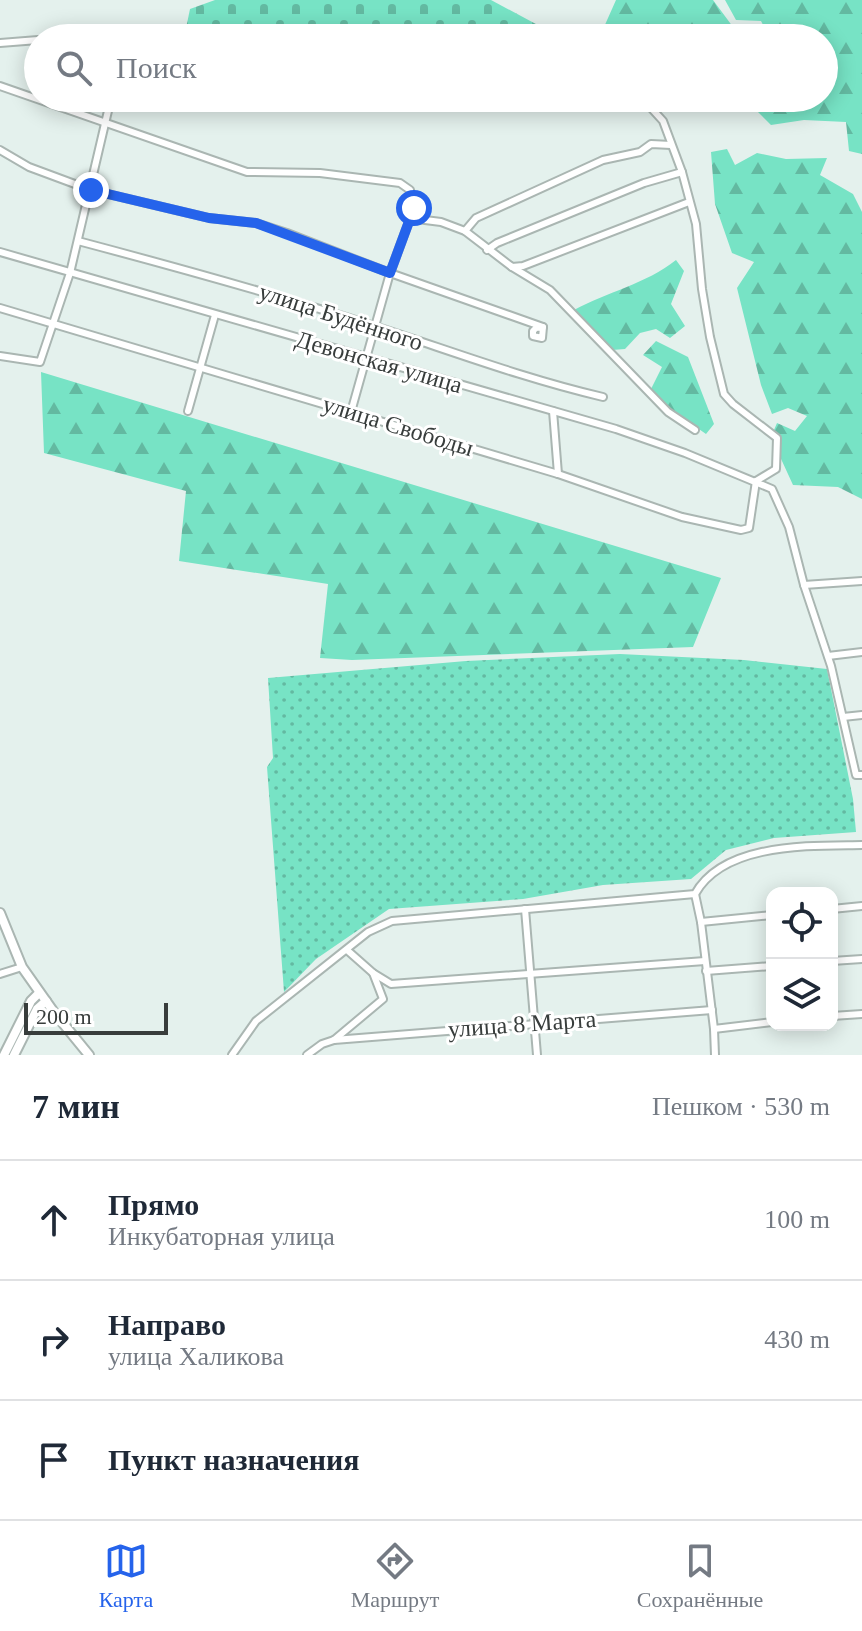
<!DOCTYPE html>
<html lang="ru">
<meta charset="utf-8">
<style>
:root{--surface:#fff;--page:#f2f2f3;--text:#1f2937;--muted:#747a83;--line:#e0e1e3;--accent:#2563eb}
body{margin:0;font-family:Georgia,serif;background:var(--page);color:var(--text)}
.controls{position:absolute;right:24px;bottom:24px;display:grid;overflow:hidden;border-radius:16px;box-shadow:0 4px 20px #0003}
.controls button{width:72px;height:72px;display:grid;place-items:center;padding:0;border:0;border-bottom:2px solid var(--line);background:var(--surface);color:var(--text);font:40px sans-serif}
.scale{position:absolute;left:24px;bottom:20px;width:144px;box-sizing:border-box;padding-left:8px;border:4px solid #383d3c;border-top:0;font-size:22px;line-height:28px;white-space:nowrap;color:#383d3c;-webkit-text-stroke:6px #fff;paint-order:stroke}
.stop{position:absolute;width:24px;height:24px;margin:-18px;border:6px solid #2563eb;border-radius:50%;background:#fff}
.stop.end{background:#2563eb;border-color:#fff;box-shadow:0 2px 8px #0008}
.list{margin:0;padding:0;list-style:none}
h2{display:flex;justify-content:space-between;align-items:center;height:104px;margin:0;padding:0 32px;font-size:34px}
h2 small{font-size:26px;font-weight:400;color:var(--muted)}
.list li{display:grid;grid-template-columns:52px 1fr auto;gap:24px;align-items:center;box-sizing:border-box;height:120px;padding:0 32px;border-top:2px solid var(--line)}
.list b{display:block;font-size:30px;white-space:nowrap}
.list p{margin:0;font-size:26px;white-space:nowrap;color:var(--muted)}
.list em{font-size:26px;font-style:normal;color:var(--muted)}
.icon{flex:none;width:44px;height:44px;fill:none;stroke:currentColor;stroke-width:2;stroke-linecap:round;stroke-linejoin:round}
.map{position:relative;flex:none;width:862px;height:1055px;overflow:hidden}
.search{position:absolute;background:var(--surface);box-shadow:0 4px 20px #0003;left:24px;right:24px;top:24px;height:88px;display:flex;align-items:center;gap:20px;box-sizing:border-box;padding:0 28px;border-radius:44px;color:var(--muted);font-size:30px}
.sheet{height:464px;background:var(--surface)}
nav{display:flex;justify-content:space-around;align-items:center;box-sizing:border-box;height:112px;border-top:2px solid var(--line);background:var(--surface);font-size:22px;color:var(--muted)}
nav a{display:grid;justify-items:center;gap:4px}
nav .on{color:var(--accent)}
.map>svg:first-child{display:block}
.green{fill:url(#green-dots)}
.forest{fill:url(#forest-firs)}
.cemetery{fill:url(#cemetery-stones)}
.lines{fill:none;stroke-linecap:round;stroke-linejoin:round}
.minor-casing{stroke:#aab6b2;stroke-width:10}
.major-casing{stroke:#aab6b2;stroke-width:12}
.minor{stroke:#fff;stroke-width:6}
.major{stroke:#fff;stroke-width:8}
.route{stroke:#2563eb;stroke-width:10}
.labels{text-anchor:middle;stroke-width:6;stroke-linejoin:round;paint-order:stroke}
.street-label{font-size:24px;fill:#383d3c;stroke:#fff}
</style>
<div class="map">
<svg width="862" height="1055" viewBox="0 0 862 1055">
<defs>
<pattern id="green-dots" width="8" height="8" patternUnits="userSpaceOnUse" patternTransform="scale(2)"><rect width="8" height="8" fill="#77e3c5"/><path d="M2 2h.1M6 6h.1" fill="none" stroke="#63b9a1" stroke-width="1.8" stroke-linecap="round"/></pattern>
<pattern id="forest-firs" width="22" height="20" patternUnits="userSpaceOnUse" patternTransform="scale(2)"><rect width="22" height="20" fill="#77e3c5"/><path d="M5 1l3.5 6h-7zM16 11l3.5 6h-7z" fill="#63b9a1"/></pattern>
<pattern id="cemetery-stones" width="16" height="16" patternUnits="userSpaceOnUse" patternTransform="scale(2)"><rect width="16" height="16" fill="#77e3c5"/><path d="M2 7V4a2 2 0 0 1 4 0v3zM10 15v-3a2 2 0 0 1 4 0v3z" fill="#63b9a1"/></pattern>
</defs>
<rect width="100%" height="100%" fill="#e4f1ed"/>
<!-- green -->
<path class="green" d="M620,654L744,660L827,669L853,799L856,832L774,838L726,850L691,879L603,885L523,899L389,909L316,959L284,992L267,767L273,758L268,678L466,661Z"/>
<!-- forest -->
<g class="forest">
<path d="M616,0H713L736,31L748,38H623L604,27Z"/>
<path d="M725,0H862V154L849,151L846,122L804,120L771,125L744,98H824V38H770L761,21L736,20Z"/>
<path d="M727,149L735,165L757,153L786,159L827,158L820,175L853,194L862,212V499L838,487L793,485L771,437L777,423L795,431L807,416L788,408L772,414L761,385L737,288L754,262L732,253L715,204L711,152Z"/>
<path d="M676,260L684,271L671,304L685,326L670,338L656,329L640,333L625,349L612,350L574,310C607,292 646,284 676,260Z"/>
<path d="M656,341L688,357L714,424L706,434L663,404L651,389L662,367L643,355Z"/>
<path d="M41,372L721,578L693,647L352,660L320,658L328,584L179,561L186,491L44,453Z"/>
</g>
<!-- cemetery -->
<path class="cemetery" d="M215,0H491L547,30L540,38H184L190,9Z"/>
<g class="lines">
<!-- minor casing -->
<g class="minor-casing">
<g id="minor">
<path d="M77,38H110"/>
<path d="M0,43L38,40"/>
<path d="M0,86L247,172L320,173L400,183L410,190L414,208L390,273L351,412"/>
<path d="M642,98L663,121L682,172L696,224L702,289L710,337L724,394L733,404L777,438L776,469L756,481"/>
<path d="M0,150L29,167L91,190L209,218L256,223L287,233L390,273L543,327"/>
<path d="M409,218L441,222L465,231L512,267L523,266L689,202"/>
<path d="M465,231L476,218L603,160L640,152L651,144L671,145"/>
<path d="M78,241C176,267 274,294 371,325C449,350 522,378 603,397"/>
<path d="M487,250L497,243L644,183L682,172"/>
<path d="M0,252L616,429L685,453L772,489L789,527L804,585L831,666L856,775H862"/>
<path d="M512,267L550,290L668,412L695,430"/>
<path d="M0,308L558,474L682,517L741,530L749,528L756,481"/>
<path d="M543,327L542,338L533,336V331L536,328Z"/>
<path d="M0,356L40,362L70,273L111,98"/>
<path d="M188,411L215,315"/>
<path d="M553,411L558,474"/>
<path d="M804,585L862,581"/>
<path d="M828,656L862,652"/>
<path d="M843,717L862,715"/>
<path d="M695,894L701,922L714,1029L715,1055"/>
<path d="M525,909L537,1055"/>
<path d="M832,909L862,906"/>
<path d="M701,922L772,915"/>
<path d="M347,950L373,973L391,984L705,961"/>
<path d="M832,961L862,959"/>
<path d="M706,971L772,966"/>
<path d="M0,974L22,967"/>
<path d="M832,1016L862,1014"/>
<path d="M714,1029L772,1022"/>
<path d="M334,1040L712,1010"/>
<path d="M232,1055L256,1021L368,932L392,921L695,894C724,842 811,846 862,845"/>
<path d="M307,1055L322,1044L334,1040L383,999L373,973"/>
</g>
</g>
<!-- major casing -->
<g class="major-casing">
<g id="major">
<path d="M0,913L22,967L53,1011L89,1055"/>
<path d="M4,1055L31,1001L39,993"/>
<path d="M14,1055L37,1009L46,1001"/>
</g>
</g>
<!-- minor -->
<use href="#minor" class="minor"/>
<!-- major -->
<use href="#major" class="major"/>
</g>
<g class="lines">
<!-- route -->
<path class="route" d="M91,190L209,218L256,223L390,273L414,208"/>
</g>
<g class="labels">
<!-- street labels -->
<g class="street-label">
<text transform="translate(341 317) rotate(18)" y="8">улица Будённого</text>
<text transform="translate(379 362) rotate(16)" y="8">Девонская улица</text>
<text transform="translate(398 426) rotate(17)" y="8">улица Свободы</text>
<text transform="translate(522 1024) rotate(-4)" y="8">улица 8 Марта</text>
</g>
</g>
</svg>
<div class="controls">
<button><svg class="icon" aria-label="locate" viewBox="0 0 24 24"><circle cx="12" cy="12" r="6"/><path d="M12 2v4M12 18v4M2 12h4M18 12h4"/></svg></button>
<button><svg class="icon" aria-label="layers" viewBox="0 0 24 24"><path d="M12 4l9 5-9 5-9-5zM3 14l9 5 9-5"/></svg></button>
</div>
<div class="scale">200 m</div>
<div class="stop" style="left:414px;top:208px"></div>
<div class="stop end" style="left:91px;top:190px"></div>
<div class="search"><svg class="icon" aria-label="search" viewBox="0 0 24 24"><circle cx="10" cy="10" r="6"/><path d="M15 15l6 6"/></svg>Поиск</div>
</div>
<section class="sheet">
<h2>7 мин<small>Пешком · 530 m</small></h2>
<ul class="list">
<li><svg class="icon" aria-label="ahead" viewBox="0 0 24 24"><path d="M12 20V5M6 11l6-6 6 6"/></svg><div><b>Прямо</b><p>Инкубаторная улица</p></div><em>100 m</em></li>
<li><svg class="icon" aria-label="right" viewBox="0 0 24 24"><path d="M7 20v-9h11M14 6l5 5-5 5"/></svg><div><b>Направо</b><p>улица Халикова</p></div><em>430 m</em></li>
<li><svg class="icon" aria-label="arrive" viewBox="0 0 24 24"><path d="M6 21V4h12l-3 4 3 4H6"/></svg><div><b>Пункт назначения</b></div></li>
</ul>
</section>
<nav>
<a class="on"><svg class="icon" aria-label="map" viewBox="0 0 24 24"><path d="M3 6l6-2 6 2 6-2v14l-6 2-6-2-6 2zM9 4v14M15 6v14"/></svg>Карта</a>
<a><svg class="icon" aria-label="directions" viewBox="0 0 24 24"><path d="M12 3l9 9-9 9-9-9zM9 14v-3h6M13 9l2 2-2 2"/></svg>Маршрут</a>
<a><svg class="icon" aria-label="saved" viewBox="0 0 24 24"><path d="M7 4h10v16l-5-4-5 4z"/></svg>Сохранённые</a>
</nav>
